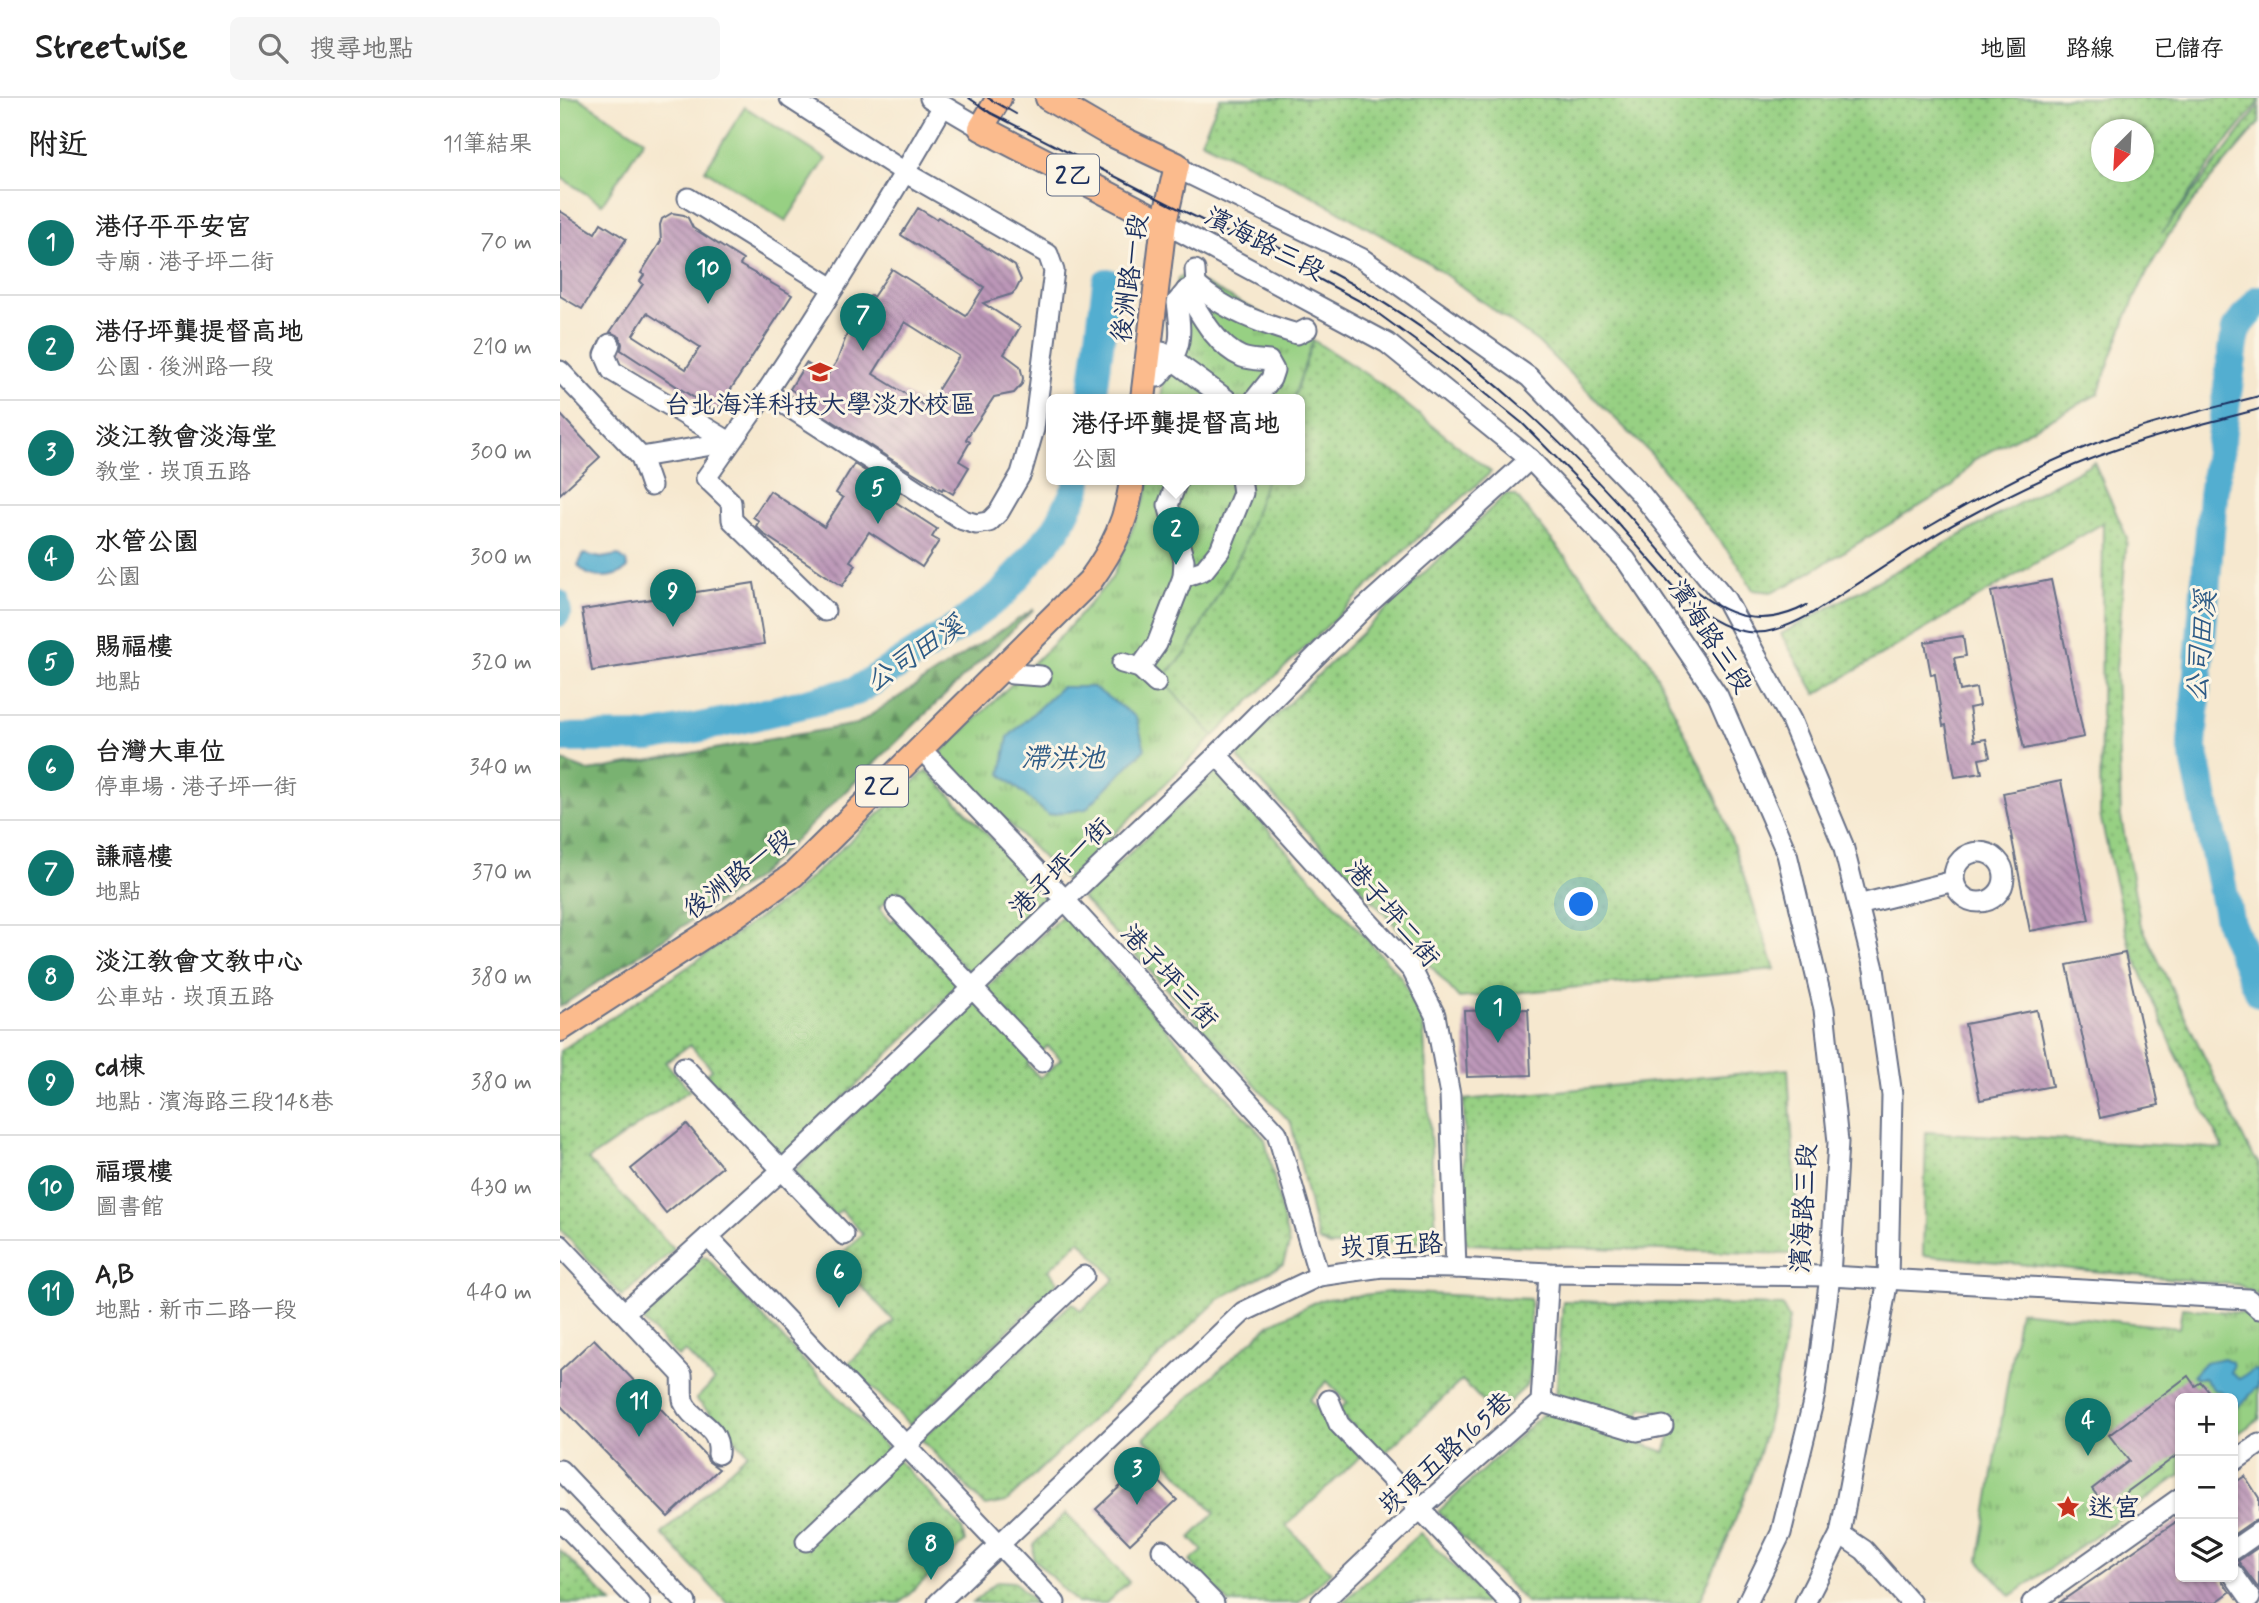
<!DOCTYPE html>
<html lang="zh-TW">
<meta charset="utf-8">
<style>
:root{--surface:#fff;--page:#f6f6f6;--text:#222;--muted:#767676;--line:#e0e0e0;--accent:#0f766e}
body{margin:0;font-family:Mynerve,"LXGW WenKai TC",sans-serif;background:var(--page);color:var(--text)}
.controls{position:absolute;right:21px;bottom:21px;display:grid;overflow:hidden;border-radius:10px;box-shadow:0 2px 5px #0004}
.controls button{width:63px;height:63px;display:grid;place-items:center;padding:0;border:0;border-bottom:2px solid var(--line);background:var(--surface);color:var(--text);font:35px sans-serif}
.compass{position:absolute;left:1531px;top:21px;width:63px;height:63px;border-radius:50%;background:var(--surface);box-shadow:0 2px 5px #0004;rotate:204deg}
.you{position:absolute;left:1022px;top:807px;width:24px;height:24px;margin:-18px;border:5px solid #fff;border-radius:50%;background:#1a73e8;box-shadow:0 0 0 10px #1a73e833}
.badge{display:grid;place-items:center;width:46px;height:46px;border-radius:50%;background:var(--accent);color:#fff;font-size:23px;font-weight:700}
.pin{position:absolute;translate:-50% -58px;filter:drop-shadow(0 2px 4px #0008)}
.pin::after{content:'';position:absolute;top:37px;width:24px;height:21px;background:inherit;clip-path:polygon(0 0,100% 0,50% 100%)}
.popup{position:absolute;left:486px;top:296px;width:259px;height:91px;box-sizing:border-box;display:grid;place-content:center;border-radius:10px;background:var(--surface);filter:drop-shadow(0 2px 5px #0005);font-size:23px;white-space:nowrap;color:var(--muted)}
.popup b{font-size:26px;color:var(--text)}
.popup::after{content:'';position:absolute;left:50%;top:100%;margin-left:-14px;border:14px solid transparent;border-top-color:var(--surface)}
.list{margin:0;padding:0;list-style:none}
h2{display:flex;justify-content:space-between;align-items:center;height:91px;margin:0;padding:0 28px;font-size:30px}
h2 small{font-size:23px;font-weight:400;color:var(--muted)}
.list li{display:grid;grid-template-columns:46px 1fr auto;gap:21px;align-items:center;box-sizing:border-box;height:105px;padding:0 28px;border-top:2px solid var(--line)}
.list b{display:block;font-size:26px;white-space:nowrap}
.list p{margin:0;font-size:23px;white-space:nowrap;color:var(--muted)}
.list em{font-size:23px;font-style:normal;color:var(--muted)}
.icon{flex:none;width:38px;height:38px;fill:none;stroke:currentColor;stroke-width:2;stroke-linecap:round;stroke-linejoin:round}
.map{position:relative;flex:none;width:1699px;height:1505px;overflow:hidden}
header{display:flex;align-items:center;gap:42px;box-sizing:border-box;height:98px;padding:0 35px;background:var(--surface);border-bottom:2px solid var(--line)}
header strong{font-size:33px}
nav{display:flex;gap:38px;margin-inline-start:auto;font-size:24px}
.search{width:490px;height:63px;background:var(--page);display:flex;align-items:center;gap:18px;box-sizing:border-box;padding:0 24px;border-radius:10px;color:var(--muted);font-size:26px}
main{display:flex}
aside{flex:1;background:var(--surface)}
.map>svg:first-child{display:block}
.grass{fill:url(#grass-dots);stroke:#598070;stroke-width:2;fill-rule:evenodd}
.forest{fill:url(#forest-firs);stroke:#4a7068;stroke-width:2}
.park{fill:url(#park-tufts);stroke:#598070;stroke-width:2}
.garden{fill:#97d083;stroke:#598070;stroke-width:2}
.water{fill:#52aed0;stroke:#366e97;stroke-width:2}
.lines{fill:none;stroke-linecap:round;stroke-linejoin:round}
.canal{stroke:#52aed0;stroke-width:18}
.river{stroke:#52aed0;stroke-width:30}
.building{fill:url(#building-back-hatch);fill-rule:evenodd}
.minor-casing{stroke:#687086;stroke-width:23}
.major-casing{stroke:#687086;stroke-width:28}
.minor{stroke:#fff;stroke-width:19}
.major{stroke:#fbbb8d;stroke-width:24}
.tram{stroke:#1b2f5e;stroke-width:2}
.labels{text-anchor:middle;stroke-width:6;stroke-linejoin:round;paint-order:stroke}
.shield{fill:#fcf5e5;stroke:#5e6a86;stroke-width:2}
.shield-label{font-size:24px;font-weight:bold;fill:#1b2f5e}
.street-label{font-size:26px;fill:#1b2f5e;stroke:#fcf5e5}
.poi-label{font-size:26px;fill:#1b2f5e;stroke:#fcf5e5}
.water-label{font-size:28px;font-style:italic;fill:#2e5b86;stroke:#fcf5e5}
</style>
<header>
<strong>Streetwise</strong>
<div class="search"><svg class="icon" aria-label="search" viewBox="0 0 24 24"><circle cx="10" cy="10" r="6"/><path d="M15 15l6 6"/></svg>搜尋地點</div>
<nav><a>地圖</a><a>路線</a><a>已儲存</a></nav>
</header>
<main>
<aside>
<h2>附近<small>11筆結果</small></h2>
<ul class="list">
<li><span class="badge">1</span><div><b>港仔平平安宮</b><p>寺廟 · 港子坪二街</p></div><em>70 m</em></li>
<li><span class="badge">2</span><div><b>港仔坪龔提督高地</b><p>公園 · 後洲路一段</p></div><em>210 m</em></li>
<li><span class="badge">3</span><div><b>淡江教會淡海堂</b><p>教堂 · 崁頂五路</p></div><em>300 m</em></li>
<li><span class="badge">4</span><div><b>水管公園</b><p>公園</p></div><em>300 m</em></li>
<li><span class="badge">5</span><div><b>賜福樓</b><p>地點</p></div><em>320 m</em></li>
<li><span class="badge">6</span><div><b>台灣大車位</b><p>停車場 · 港子坪一街</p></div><em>340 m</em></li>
<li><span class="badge">7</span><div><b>謙禧樓</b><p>地點</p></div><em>370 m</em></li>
<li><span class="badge">8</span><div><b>淡江教會文教中心</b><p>公車站 · 崁頂五路</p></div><em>380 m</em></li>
<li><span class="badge">9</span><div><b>cd棟</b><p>地點 · 濱海路三段148巷</p></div><em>380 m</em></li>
<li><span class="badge">10</span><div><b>福環樓</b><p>圖書館</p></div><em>430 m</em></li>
<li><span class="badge">11</span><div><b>A,B</b><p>地點 · 新市二路一段</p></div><em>440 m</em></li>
</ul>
</aside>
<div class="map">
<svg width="1699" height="1505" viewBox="0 0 1699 1505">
<defs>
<pattern id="grass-dots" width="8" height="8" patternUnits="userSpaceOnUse" patternTransform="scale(1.75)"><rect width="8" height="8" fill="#97d083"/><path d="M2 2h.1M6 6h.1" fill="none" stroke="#7aa96e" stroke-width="1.8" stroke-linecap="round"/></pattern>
<pattern id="forest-firs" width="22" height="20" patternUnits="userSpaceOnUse" patternTransform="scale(1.75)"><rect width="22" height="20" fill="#79b271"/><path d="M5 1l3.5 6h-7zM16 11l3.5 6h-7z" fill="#629160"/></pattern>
<pattern id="park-tufts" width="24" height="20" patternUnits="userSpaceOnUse" patternTransform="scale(1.75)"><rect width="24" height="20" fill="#97d083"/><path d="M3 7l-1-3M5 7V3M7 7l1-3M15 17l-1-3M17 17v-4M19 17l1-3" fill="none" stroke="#7aa96e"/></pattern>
<pattern id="building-back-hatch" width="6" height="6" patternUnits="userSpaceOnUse" patternTransform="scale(1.75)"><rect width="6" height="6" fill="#bc97b8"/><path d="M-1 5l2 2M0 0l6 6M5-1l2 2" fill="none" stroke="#987c99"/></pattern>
</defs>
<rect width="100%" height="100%" fill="#fcf5e5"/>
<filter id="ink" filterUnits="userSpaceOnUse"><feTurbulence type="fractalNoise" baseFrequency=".0143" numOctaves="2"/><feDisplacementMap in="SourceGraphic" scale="14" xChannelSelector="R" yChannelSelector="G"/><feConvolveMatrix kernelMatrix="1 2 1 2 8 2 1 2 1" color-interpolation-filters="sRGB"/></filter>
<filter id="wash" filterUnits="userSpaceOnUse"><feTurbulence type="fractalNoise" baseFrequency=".00686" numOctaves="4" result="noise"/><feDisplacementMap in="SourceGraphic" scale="28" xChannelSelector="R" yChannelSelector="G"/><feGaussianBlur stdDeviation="1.57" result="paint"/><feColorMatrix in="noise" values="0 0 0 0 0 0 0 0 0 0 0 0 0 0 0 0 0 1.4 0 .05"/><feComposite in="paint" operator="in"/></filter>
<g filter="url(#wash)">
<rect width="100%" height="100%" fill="#f6e8cf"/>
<!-- grass -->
<g class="grass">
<path d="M660,0H1699V5L1666,45L1602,135L1699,9V25C1673,57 1644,87 1620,121C1582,173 1559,235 1538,296L1415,361L1393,388L1230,486L1211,494L1193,492L1178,466L1091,356L978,244L869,165L749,96L641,43ZM1542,32H1584V74H1542Z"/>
<path d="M753,242L818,284L931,374L863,435L654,638L601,582L626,555L682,453L706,381H740V301H733Z"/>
<path d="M1534,364L1567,440L1556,572L1561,719L1580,824L1688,1050L1699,1066V1198L1679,1187L1363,1157L1366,1034L1663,1051L1614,952L1569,846L1540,717L1543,425L1256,596L1221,536Z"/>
<path d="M946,396L956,398L1089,562L1159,705L1215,871L899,900L826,817L679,661V653Z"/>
<path d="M367,672L488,801L410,876L347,810L351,806L338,792L319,810L331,825L336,820L399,887L220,1062L143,979L152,971L130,947L105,964L130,992L28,1062L114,1151L62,1199L0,1131V953L119,875L229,799Z"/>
<path d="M656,674L841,879L863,922L876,1132L869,1143L770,1148L758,1143L731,1025L522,800Z"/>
<path d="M504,816L705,1041L729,1147L723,1166L659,1201L446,1404L425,1408L361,1341L512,1205L521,1213L555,1181L520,1142L489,1172L498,1184L350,1327L288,1266L334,1223L276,1161L303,1136L281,1112L274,1118L233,1074L415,903L471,962L467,966L480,980L501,961L488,948L482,953L425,891Z"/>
<path d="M1228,971L1239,1148L1230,1156L908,1146L903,1137L904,1002Z"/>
<path d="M141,1159L147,1160L402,1430L405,1444L340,1505H167L102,1436L188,1355L136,1301L154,1283L125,1253L118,1259L78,1218L79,1213Z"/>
<path d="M829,1194L970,1201L971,1277L965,1289L936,1317L902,1282L823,1357L777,1314L787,1304L767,1283L749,1302L802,1357L726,1428L771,1474L738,1505H669L630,1463L643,1453L630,1440L655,1415L584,1340L710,1226L759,1202Z"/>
<path d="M1003,1203L1222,1208L1229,1221C1221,1257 1216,1295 1206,1331C1190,1390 1165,1450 1138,1505H967L878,1414L988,1311L1105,1354L1118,1318L1082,1310L1077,1324L996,1299Z"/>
<path d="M506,1415L569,1484L546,1505H517L473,1460L474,1446Z"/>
<path d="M860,1435L931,1505H782Z"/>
<path d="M0,1452L52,1505H0Z"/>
<path d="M437,1483L455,1484L475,1505H413Z"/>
</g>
<!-- forest -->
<path class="forest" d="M474,511L196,780L0,909V662L29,673L297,626Z"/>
<!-- park -->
<g class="park">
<path d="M627,177L753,242L733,301H601L618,180Z"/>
<path d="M589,381H706L682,453L626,555L601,581L654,638L506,783L380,656L505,534L552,480L587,395Z"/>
<path d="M1622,1210L1691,1216L1699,1227V1321L1673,1339V1300H1620V1377L1451,1498L1419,1462L1459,1213L1619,1230Z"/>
</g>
<!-- garden -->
<g class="garden">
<path d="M0,0H19L84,42L42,106L0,79Z"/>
<path d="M185,9L266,61L226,123L145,72Z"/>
</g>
<!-- water -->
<g class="water">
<path d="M24,456L41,460L58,457L66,463L68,470C55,482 28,483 18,467Z"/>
<path d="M501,589H533L576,619L585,651L526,711L488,717L441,676L448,639Z"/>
<path d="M1664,1260L1672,1264L1673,1269L1670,1274L1679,1281L1694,1272L1699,1273L1698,1289L1678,1309H1673V1300H1666L1661,1293L1654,1292L1644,1280H1636L1633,1277L1645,1264Z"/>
</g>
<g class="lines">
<!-- canal -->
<path class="canal" d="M0,501L3,514L0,520"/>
<!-- river -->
<g class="river">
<path d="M1699,202L1676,231L1653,398L1632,646L1670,826L1699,894"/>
<path d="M532,301L547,185"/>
<path d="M0,640L90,639L181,621L296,593L398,529L443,495L497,430L517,390L518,381"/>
</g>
</g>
<g id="blocks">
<!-- building -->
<g class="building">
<path d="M358,110L376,121L378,119L455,168L461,182L456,192L452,196L423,205L460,229L444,256L460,268L463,280L462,286L454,295L434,299L406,341L410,344L399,363L409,369L393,396L383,390L382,392L326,358L251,309L253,306L230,291L246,265L267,278L277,263L294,217L311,197L313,199L332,171L406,218L424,189L341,137ZM345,224L399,258L367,309L313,276Z"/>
<path d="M0,113L35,135L41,125L66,141L22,211L0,198Z"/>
<path d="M112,115L124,117L128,120L133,130L183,162L180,167L232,197L156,314L61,252L62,246L60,239L50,234L83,186L80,183L84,177L81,175L101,143L100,127L102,121ZM87,215L140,249L126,271L73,237Z"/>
<path d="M0,316L40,359L0,396Z"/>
<path d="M294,366L313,378L308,386L377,431L372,439L379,443L362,469L309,434L290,463L296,467L282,488L205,437L196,428L199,423L193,419L210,393L264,429L283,400L276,395Z"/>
<path d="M1491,482L1524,639L1464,651L1431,494Z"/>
<path d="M194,485L204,546L32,573L22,512Z"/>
<path d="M1403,538L1406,558L1394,560L1400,593L1416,590L1419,608L1409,610L1414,643L1426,641L1430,659L1419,661L1422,675L1395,679L1386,627L1383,628L1375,576L1371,577L1365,544Z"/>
<path d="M1501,683L1529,822L1470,833L1443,695Z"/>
<path d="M1565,855L1599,1007L1540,1020L1507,867Z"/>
<path d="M968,911L971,977L907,979L904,913Z"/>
<path d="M1477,912L1492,988L1420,1002L1405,926Z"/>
<path d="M127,1026L162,1069L106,1115L71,1071Z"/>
<path d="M34,1241L146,1358L148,1363L159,1371L108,1419L0,1307V1273Z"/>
<path d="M1628,1278L1635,1288L1641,1284L1654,1300H1620V1355L1549,1407L1545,1401L1542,1404L1532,1391L1569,1363L1549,1337Z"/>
<path d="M583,1367L617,1402L570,1446L536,1411Z"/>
<path d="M1685,1378L1699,1400V1422L1692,1424L1673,1437V1386Z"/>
<path d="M1620,1421V1479H1659L1670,1494L1655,1505H1499Z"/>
<path d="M1699,1449V1491L1678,1463Z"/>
</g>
</g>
</g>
<g filter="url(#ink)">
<use href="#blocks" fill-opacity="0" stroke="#687086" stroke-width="2"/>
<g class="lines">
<!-- minor casing -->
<g class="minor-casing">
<g id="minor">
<path d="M370,0L421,30"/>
<path d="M617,67L629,76L801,160L969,279L1081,396L1166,502L1231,622L1283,747L1314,871L1332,997L1328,1182L1280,1436L1245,1505"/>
<path d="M128,100L273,190"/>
<path d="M604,125L827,245L970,361L1066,462L1158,598L1227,756L1264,911L1278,1044L1270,1178L1255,1296L1221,1435L1187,1505"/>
<path d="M635,172L636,187L626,193C640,216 656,248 682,259C690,262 701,262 709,263L714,272L711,281L695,301"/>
<path d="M636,187C666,213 699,225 737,236L747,231"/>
<path d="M50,246L45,257L52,273L170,344"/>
<path d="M602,254L666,301"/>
<path d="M0,273L81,359L91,388"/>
<path d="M598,279C623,252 622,239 617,204L626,193"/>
<path d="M206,294L403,422L416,426L429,424L439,414L461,376L474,331L494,173L488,156L346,75L230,0"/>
<path d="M81,359L170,344"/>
<path d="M623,479L644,472L660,452L683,395L681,381"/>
<path d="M265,513L172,422L171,404L146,380C166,351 187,322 207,293C269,200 328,105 383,8"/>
<path d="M562,565L580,570"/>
<path d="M452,576L481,578"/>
<path d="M596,585L580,570L597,546L623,479L624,462L608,407L618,381"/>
<path d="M360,650L504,801L717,1035L759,1178"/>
<path d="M657,657L852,872L875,917L890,997L896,1170"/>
<circle cx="1419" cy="779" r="25"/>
<path d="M1298,807L1394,783"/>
<path d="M336,809L482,964"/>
<path d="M124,969L284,1137"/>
<path d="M148,1139L495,1505"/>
<path d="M0,1147L122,1277C123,1285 121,1298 124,1305C133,1325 161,1327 158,1356"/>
<path d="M65,1214L222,1072L657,657L804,510L970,361"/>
<path d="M769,1302L779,1326L950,1505"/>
<path d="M981,1304L1077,1333L1103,1328"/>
<path d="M1673,1364L1699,1346"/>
<path d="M0,1372L126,1505"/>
<path d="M0,1422L80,1505"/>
<path d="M1280,1436L1304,1452L1351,1505"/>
<path d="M246,1443L524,1178"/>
<path d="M602,1452L654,1505"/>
<path d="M1673,1452L1699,1434"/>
<path d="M1673,1476L1690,1500"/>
<path d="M378,1505L683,1214L759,1178L822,1169L896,1170L989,1175L1270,1178L1688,1201L1699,1211"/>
<path d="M761,1505L860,1411L981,1304L989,1175"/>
<path d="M1472,1505L1620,1400"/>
</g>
</g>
<!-- major casing -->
<g class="major-casing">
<g id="major">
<path d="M439,0L421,30L604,125"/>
<path d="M488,0L545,33L617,67L604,125L583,301"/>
<path d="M0,931L173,819L233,777L530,483C553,451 568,421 572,381"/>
</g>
</g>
<!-- minor -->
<use href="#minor" class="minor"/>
<!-- major -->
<use href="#major" class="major"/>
<!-- tram -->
<g class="tram">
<path d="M409,0L431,15L609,106L722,161L805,206L909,282L962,325L1034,398L1123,500C1147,521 1180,542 1214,532C1243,524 1268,505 1293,489C1331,464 1370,438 1411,417C1459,391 1509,367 1561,350C1606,334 1653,324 1699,311"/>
<path d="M428,0L456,16"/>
<path d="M658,119L734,156"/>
<path d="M768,173C913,248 1026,363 1129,487C1166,520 1203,531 1247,507"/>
<path d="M1365,431C1427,394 1494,358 1564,335C1608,320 1654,310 1699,298"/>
</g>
</g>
</g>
<!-- icons -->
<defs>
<g id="university-bare" transform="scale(1.89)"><path d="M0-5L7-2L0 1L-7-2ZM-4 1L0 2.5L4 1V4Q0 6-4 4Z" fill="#c8321e" stroke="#fcf5e5" stroke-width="2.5" paint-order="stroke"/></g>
<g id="sight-bare" transform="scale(1.89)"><path d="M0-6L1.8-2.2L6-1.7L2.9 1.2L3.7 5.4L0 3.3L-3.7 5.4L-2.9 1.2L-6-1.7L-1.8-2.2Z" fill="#c8321e" stroke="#fcf5e5" stroke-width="2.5" paint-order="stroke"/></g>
</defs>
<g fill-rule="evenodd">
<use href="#university-bare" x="260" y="274"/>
<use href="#sight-bare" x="1508" y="1409"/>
</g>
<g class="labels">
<!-- shield labels -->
<g class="shield">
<rect x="487" y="56.5" width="52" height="41" rx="5"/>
<rect x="296" y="667.5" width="52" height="41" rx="5"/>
</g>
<g class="shield-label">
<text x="513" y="85">2乙</text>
<text x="322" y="696">2乙</text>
</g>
<!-- street labels -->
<g class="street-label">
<text transform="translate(705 145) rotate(27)" y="9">濱海路三段</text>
<text transform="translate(569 180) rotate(-82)" y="9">後洲路一段</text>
<text transform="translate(1151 538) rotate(57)" y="9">濱海路三段</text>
<text transform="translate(500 769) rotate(-44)" y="9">港子坪一街</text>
<text transform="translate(178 775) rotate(-37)" y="9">後洲路一段</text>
<text transform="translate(833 815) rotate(50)" y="9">港子坪二街</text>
<text transform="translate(610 878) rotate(48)" y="9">港子坪三街</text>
<text transform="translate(1243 1110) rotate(-87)" y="9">濱海路三段</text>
<text transform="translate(831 1147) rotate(-3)" y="9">崁頂五路</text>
<text transform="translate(885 1355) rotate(-42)" y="9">崁頂五路165巷</text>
</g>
<!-- poi labels -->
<g class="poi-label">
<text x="260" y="315">台北海洋科技大學淡水校區</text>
<text x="1528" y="1418" text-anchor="start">迷宮</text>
</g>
<!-- water labels -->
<g class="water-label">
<text transform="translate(1640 548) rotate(-85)" y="10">公司田溪</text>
<text transform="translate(354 555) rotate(-34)" y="10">公司田溪</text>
<text x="503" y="669">滯洪池</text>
</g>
</g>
</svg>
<div class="controls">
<button>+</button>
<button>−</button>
<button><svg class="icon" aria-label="layers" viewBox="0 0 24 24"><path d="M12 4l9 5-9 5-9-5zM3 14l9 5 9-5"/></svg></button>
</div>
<svg class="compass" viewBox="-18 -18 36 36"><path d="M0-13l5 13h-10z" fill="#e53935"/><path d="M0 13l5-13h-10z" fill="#767676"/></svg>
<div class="you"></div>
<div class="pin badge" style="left:938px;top:945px">1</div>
<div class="pin badge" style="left:616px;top:467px">2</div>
<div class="popup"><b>港仔坪龔提督高地</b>公園</div>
<div class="pin badge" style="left:577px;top:1407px">3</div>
<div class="pin badge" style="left:1528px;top:1358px">4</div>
<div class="pin badge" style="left:318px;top:426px">5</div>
<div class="pin badge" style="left:279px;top:1210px">6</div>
<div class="pin badge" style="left:303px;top:253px">7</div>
<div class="pin badge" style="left:371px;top:1482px">8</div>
<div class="pin badge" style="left:113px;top:529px">9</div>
<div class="pin badge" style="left:148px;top:206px">10</div>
<div class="pin badge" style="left:79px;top:1339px">11</div>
</div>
</main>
